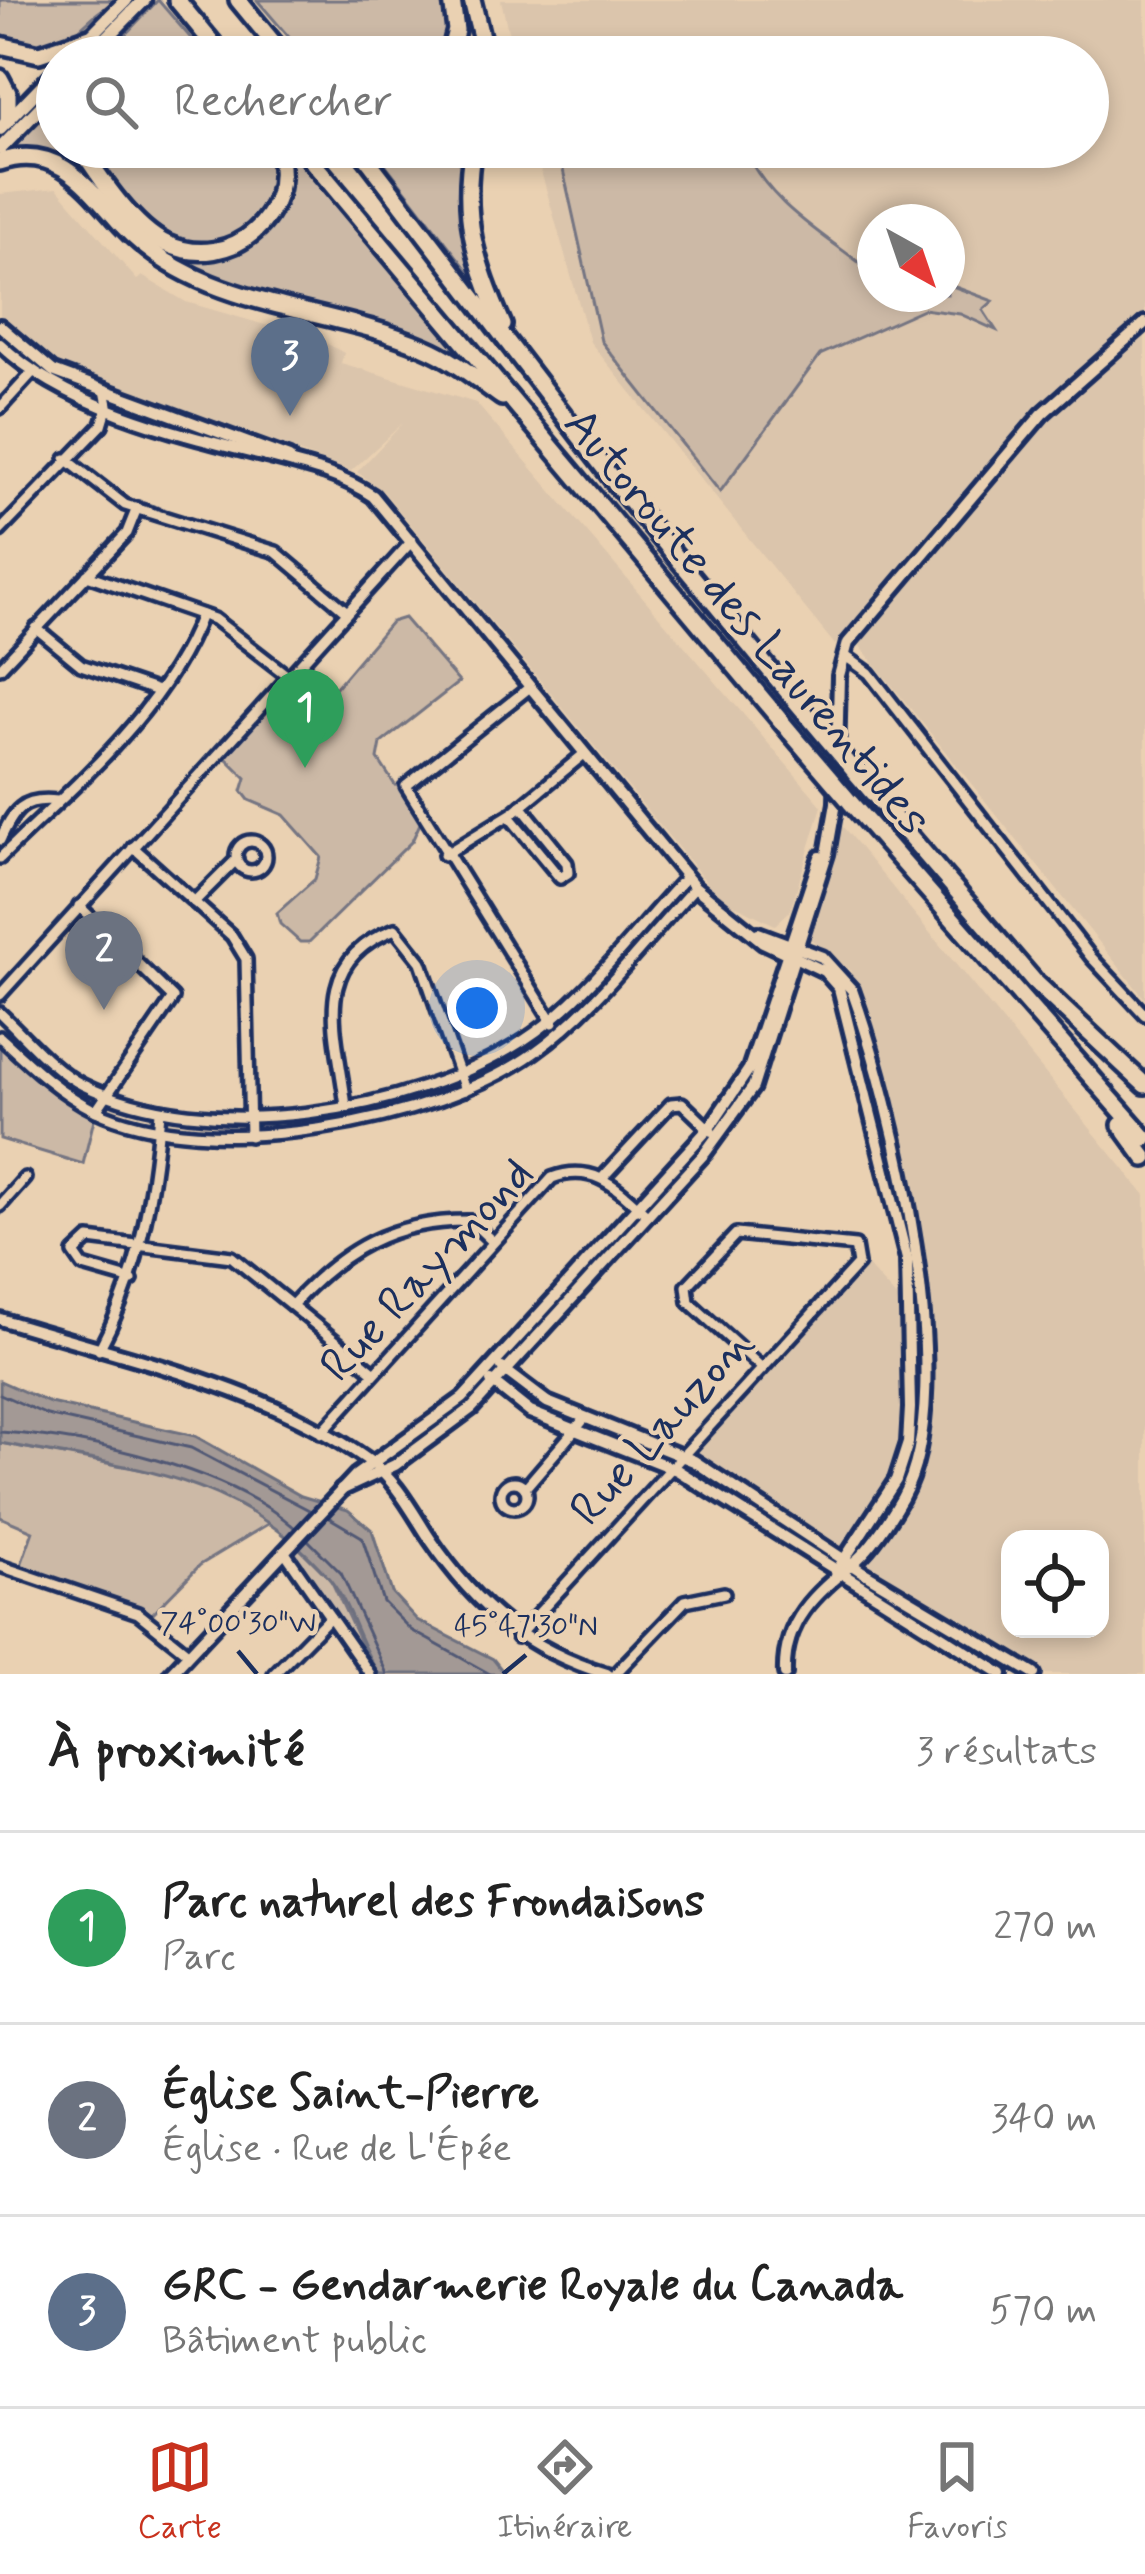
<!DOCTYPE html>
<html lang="fr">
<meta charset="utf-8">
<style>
:root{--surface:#fff;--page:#f6f6f6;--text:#222;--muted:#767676;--line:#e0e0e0;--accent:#c8321e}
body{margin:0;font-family:Mynerve,sans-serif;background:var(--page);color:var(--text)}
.controls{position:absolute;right:36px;bottom:36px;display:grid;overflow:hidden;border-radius:24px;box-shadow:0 6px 18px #0003}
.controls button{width:108px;height:108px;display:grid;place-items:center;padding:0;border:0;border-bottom:3px solid var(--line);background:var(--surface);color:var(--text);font:60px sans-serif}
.compass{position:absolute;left:857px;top:204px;width:108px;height:108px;border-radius:50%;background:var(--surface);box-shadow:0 6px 18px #0003;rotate:140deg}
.you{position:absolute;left:477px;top:1008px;width:42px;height:42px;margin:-30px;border:9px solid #fff;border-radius:50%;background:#1a73e8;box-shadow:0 0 0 18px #1a73e833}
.badge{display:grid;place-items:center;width:78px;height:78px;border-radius:50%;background:var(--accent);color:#fff;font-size:39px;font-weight:700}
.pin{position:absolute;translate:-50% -99px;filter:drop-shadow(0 3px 6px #0008)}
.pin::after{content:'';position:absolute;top:63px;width:42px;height:36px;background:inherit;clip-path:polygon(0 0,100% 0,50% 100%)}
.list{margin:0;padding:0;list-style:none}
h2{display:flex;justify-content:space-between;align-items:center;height:156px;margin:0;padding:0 48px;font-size:51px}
h2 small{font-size:39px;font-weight:400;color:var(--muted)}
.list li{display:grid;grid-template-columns:78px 1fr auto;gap:36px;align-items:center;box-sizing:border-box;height:192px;padding:0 48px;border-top:3px solid var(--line)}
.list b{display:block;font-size:45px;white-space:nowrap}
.list p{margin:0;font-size:39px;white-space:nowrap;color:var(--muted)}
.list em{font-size:39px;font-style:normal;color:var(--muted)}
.icon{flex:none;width:66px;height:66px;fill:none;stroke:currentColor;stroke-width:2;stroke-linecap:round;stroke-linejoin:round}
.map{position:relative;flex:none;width:1145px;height:1674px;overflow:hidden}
.search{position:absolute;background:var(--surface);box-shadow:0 6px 18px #0003;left:36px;right:36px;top:36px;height:132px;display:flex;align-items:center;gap:30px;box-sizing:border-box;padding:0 42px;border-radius:66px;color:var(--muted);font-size:45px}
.sheet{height:732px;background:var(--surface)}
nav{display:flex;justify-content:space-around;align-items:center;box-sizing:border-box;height:168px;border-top:3px solid var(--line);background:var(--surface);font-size:33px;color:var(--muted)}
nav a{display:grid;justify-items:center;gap:6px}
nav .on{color:var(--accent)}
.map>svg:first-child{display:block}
.built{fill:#dbc5ac;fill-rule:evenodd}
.green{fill:#ccb9a6;stroke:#747482;stroke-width:3}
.water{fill:#a39995;stroke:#6d6f7f;stroke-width:3}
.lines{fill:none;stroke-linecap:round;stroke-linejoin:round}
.shore{stroke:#515974;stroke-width:3}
.minor-casing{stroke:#1b2f5e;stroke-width:18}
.tertiary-casing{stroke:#1b2f5e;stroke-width:20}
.secondary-casing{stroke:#1b2f5e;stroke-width:21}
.motorway-casing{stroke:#1b2f5e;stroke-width:24}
.minor{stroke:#ead1b2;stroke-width:9}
.tertiary{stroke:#ead1b2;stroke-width:10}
.secondary{stroke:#ead1b2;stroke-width:12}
.motorway{stroke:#ead1b2;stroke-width:15}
.motorway-bridge-casing{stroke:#1b2f5e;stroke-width:24;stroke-linecap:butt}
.motorway-bridge{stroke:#ead1b2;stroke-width:15}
.ticks{fill:none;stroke:#1b2f5e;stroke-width:4.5}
.labels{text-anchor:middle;stroke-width:9;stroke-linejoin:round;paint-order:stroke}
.street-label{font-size:48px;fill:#1b2f5e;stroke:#ead1b2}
.ticks-label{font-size:30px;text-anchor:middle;fill:#1b2f5e;stroke:#ead1b2;stroke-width:9;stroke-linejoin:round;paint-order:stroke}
</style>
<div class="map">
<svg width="1145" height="1674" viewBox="0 0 1145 1674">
<rect width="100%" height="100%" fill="#ead1b2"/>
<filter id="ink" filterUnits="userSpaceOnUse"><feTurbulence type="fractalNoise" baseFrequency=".00833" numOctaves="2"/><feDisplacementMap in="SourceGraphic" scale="24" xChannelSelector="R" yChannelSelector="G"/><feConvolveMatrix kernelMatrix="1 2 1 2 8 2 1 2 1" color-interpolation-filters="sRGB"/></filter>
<g filter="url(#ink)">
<!-- built -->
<g class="built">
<path d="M501,0H1145V999L860,646L867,630L855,618L835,645L590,342L534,147H1088V57H514ZM875,222H947V294H875Z"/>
<path d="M57,188L137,280L142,276L186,302L324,342L344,353L341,363L476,403L822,806L790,911L775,925L719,897L383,491L357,472L403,423L351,471L56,365L0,318V194Z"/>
<path d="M839,822L1145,1195V1674H1046L862,1562L922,1466L930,1400L917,1224L872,1037L850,970L809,938ZM1010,1539H1100V1629H1010Z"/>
<path d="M865,1263L900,1302L906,1452L891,1488L844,1549L690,1452Z"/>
</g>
<!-- green -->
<g class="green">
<path d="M0,0H118C68,25 80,60 0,38Z"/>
<path d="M158,0L207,57H104Z"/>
<path d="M257,0H446L451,24L443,57H306Z"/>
<path d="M57,97V147H73L181,254L263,231L286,147L476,372L176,265L83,175L1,156Z"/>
<path d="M87,147H272C282,203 240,264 176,242C139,229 111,176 87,147Z"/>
<path d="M372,147H468L461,214L479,285Z"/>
<path d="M558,147H743C771,208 825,234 875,275V294H947V284L993,301L983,310L996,330L960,314L923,309L820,355L720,492L601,341Z"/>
<path d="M404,618L459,682L381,743L378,759L395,785L406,786L422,819L412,841L309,942H300L280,924L277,913L315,879L321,857L284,815L249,800L242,791L246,778L220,752L289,677L305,695L324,701L391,622Z"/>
<path d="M0,1037L51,1083L96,1111L83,1164L0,1139Z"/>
<path d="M0,1443L187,1478L271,1522L200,1565L151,1615L20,1568L33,1531L0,1517Z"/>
<path d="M293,1542L331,1580L369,1661L364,1665L284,1551Z"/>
</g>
<!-- water -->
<path class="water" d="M0,1381L50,1403L195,1436L301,1496L348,1510L372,1530L392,1593L417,1620L493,1659L505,1674H379C358,1644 351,1603 327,1576C237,1472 126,1467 0,1443Z"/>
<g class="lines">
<!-- shore -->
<g class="shore">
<path d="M0,1394L47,1415L191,1448L311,1511"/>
<path d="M0,1432C90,1438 227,1468 295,1528"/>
<path d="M328,1517L362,1537L383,1602L411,1630L490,1674"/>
<path d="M307,1539L341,1573L387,1674"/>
</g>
<!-- minor casing -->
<g class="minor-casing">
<g id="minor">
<path d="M0,408L32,373"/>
<path d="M66,459L125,505L276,552L347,612"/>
<path d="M0,531L102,425L108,405L105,390"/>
<path d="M87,575L214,619L289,677"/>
<path d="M36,628L81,665L158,691"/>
<path d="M844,655L869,673L1091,957L1145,1015"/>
<path d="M0,668L127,533L137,508"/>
<path d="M530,687L406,786L553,1023"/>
<path d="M509,816L560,878L568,873L567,863L521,806"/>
<path d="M0,840C14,810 22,797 57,801"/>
<circle cx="251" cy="856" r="15"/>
<path d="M133,847L232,936L246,959L250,1136"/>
<path d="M444,855L514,812L584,754"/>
<path d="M0,858C73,786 164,713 201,615"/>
<path d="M194,902L237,859"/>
<path d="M79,906L173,998L96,1111"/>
<path d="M0,995L412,541"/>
<path d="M0,1013C26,1037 51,1069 83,1085C208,1146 410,1114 524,1040C586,1000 635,930 686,877"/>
<path d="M0,1037C29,1064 58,1092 94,1110C207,1165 436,1124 535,1052C595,1009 645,941 695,887"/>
<path d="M346,1107C338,1034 307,962 395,929L421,962L465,1090"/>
<path d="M604,1176L671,1104L682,1103L711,1131"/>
<path d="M0,1206L25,1178"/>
<path d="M132,1280L83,1266L74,1253L89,1239L232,1257L374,1372"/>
<path d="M292,1305C343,1249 393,1220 471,1221L493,1242"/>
<path d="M99,1350C139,1275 153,1197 160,1112"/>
<path d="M321,1433L552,1178C595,1162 618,1189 648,1216"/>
<circle cx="514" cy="1495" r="13"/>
<path d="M525,1488L585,1418"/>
<path d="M284,1551L370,1674"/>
<path d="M0,1566L138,1613L189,1654"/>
<path d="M517,1637L858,1264L855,1246L736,1234L687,1286L689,1302L761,1367"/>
<path d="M274,1674L330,1617"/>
<path d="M615,1674L685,1601L724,1593"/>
</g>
</g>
<!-- tertiary casing -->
<g class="tertiary-casing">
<g id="tertiary">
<path d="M0,326L53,371L289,458"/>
<path d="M0,344C66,408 182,435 270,457C305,466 342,475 373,496L695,887L763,942L824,971L839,988L907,1259L910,1408L908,1443L896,1480L836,1572"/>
<path d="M758,933L822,957L852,990C893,1103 962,1391 902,1498C890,1519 871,1549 852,1564C815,1594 783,1621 785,1674"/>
<path d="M0,1319C123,1358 261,1384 368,1460C396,1480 411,1510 430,1539C477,1608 527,1650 607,1674"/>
<path d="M502,1368L547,1402L694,1461L861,1571L1034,1674"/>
<path d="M491,1381L530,1412L677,1470L1002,1674"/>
<path d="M341,1490L395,1465L472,1408L705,1153L753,1087L827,854L836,803L839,676L848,643L1042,414L1145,323"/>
<path d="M170,1674L356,1475L463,1398L709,1128L749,1069L820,857"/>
</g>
</g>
<!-- secondary casing -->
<g class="secondary-casing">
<g id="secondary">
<path d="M94,51L144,0"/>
<path d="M70,57L126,0"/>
<path d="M0,129L57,70"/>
<path d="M0,149L57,90"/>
</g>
</g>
<!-- motorway casing -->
<g class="motorway-casing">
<g id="motorway">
<path d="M177,0L224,57"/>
<path d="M238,0L285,57"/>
<path d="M472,0L486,57"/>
<path d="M0,45L39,54L90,37"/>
<path d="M93,57L98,47"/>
<path d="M449,57L456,30L452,0"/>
<path d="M0,78L8,93V120"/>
<path d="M80,147C100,178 133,228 167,244C231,273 299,214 277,147"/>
<path d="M300,147L791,733"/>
<path d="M358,147L617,485L791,696"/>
<path d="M473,147C461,216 475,262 503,325"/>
<path d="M0,162C56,142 88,187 121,224C200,310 323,304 424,347C453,359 477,379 502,397"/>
<path d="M854,771L1034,981L1145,1085"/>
<path d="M850,802L1145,1138"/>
<path d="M1121,1125L1145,1158"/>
</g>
</g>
<!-- minor -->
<use href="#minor" class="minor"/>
<!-- tertiary -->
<use href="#tertiary" class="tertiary"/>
<!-- secondary -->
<use href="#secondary" class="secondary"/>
<!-- motorway -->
<use href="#motorway" class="motorway"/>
<!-- motorway-bridge casing -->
<g class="motorway-bridge-casing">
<g id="motorway-bridge">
<path d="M791,696L854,771"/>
<path d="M791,733L850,802"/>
</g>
</g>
<!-- motorway-bridge -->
<use href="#motorway-bridge" class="motorway-bridge"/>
</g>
</g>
<!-- ticks -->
<path class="ticks" d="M238,1651L257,1674M503,1674L526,1655"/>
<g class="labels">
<!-- street labels -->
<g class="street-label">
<text transform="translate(749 620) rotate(50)" y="17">Autoroute des Laurentides</text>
<text transform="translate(425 1268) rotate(-47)" y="17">Rue Raymond</text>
<text transform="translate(660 1425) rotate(-48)" y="17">Rue Lauzon</text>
</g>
</g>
<g class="ticks-label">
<text x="238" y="1632">74°00'30"W</text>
<text x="526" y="1635">45°47'30"N</text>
</g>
</svg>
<div class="controls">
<button><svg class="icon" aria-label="locate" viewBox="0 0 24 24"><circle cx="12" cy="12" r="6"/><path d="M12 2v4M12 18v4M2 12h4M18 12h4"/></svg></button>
</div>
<svg class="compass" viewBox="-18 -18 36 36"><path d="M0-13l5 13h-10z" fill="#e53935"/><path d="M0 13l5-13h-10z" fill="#767676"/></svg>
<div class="you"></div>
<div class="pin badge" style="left:305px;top:768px;background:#2e9e5b">1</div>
<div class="pin badge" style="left:104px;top:1010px;background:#6b7280">2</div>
<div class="pin badge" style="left:290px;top:416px;background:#5c6f8a">3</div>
<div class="search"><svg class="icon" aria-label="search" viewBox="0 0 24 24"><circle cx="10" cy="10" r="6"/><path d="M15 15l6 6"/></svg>Rechercher</div>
</div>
<section class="sheet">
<h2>À proximité<small>3 résultats</small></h2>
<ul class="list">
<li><span class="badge" style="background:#2e9e5b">1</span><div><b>Parc naturel des Frondaisons</b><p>Parc</p></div><em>270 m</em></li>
<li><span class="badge" style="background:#6b7280">2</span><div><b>Église Saint-Pierre</b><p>Église · Rue de L'Épée</p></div><em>340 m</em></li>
<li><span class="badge" style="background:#5c6f8a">3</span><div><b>GRC - Gendarmerie Royale du Canada</b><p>Bâtiment public</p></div><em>570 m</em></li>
</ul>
</section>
<nav>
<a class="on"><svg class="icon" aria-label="map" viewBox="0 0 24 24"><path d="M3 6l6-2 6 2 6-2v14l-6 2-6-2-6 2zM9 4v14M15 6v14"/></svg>Carte</a>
<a><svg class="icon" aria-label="directions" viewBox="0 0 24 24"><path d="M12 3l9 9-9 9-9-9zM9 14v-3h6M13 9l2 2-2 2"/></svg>Itinéraire</a>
<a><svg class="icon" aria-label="saved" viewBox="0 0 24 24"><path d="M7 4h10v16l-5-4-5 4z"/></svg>Favoris</a>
</nav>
